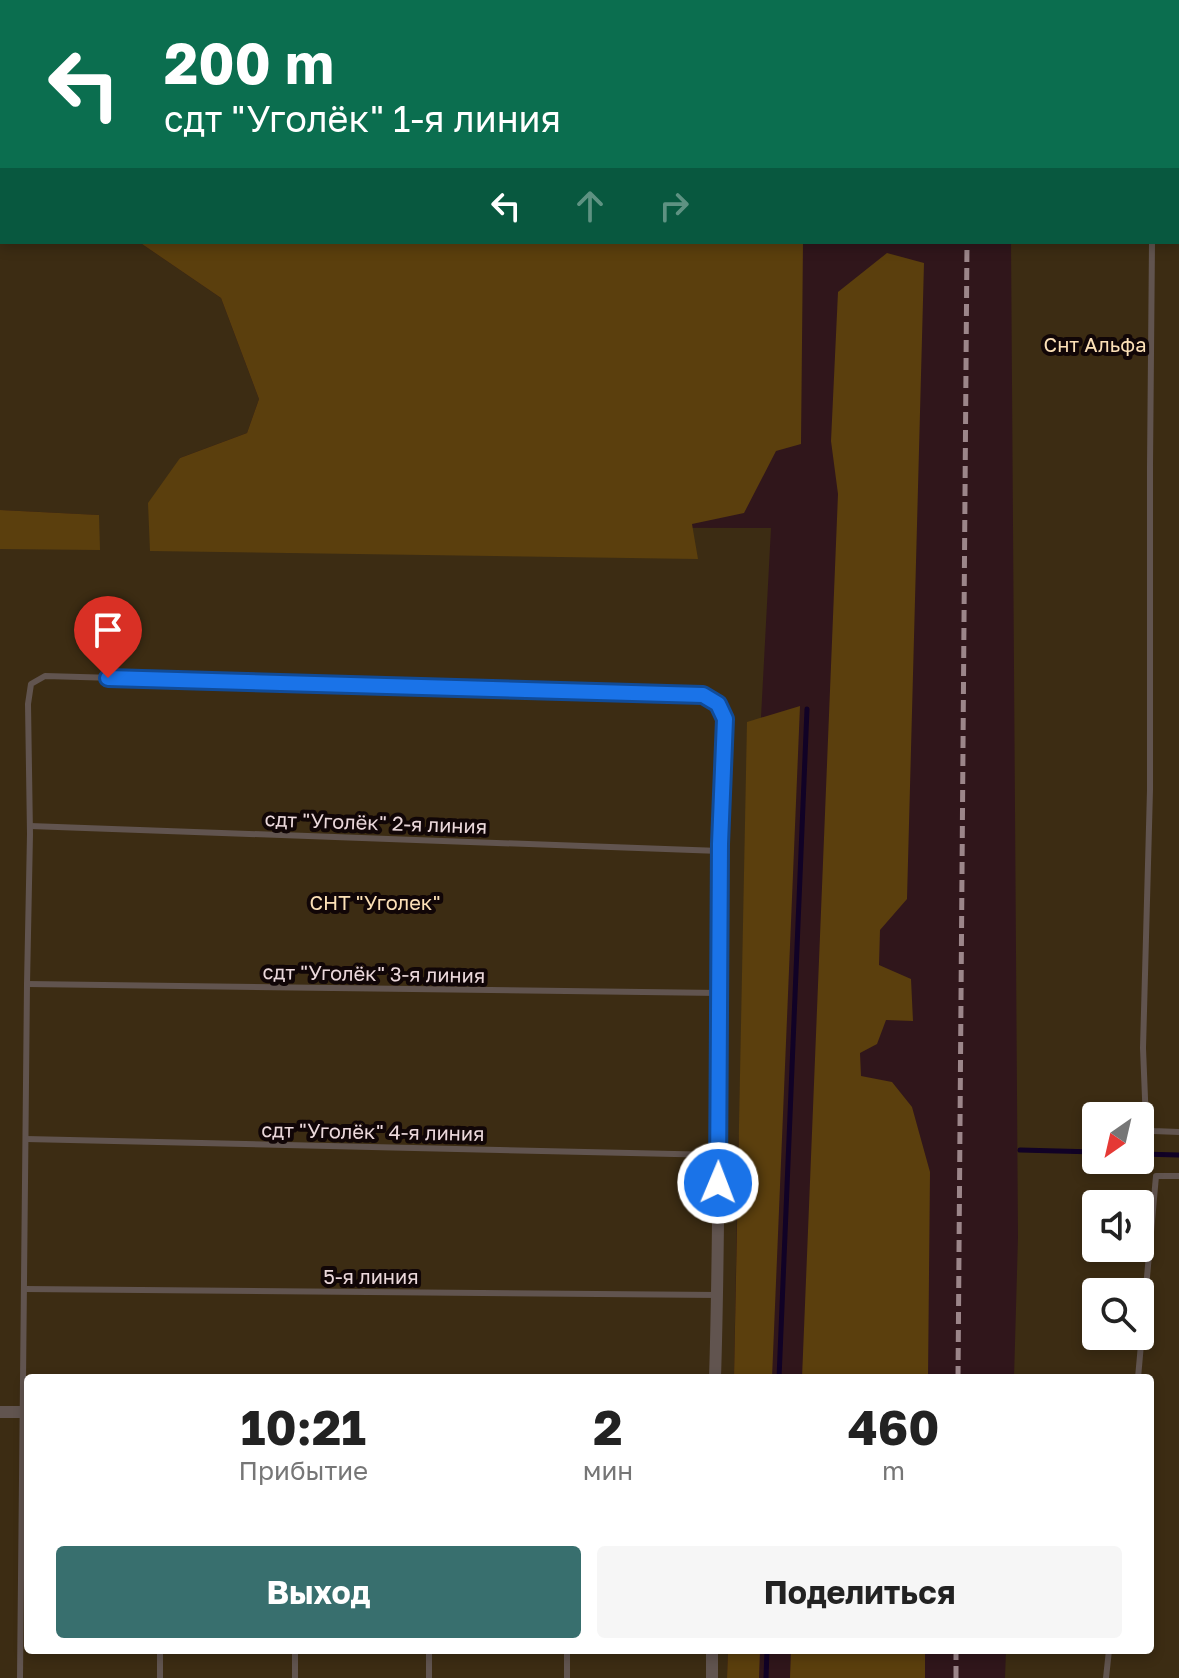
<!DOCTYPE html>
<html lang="ru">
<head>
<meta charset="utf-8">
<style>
  body { margin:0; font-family:"Golos Text",sans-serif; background:#f6f6f6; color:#222; height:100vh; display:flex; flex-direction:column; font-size:30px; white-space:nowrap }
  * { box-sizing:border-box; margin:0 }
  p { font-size:26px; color:#767676 }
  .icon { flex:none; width:44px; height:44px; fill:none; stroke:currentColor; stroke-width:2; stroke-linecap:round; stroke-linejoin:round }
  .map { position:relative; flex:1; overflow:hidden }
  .drawer { position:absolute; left:24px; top:1374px; width:1130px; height:280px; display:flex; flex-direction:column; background:#fff; border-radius:8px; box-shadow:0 4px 12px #0003 }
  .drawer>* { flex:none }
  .hud { position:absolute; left:0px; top:0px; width:1180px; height:244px; box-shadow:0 4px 12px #0003; background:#0b6e4f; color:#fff; overflow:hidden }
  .needle { width:52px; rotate:214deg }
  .fabs { position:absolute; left:1082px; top:1102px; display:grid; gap:16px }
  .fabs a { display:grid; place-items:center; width:72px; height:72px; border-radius:8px; background:#fff; box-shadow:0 4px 12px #0003; font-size:40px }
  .pin { position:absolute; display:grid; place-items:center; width:68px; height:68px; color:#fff; margin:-82px -34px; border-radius:50% 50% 50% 0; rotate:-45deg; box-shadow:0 0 8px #0007 }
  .pin .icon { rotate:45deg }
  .me { position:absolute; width:88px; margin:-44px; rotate:1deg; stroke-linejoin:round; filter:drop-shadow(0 0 6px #0008) }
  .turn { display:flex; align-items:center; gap:28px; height:168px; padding:0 32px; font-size:36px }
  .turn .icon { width:104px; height:104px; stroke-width:2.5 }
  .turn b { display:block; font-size:56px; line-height:68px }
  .lanes { display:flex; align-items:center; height:76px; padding:0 32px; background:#0003; justify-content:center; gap:40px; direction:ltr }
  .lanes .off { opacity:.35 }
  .eta { display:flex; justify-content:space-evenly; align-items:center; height:136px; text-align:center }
  .eta b { font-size:48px; font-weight:700; line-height:56px }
  .action { display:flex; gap:16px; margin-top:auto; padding:16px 32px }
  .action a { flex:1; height:92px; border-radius:8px; background:#386f6e; color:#fff; font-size:32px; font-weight:700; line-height:92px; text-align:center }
  .action a+a { background:#f6f6f6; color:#222 }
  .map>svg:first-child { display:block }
  .green { fill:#3c2c13; fill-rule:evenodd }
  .forest { fill:#5b3f0d }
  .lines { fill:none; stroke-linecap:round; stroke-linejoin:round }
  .stream { stroke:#110226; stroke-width:5 }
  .service { stroke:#61544f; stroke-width:6 }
  .minor { stroke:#61544f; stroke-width:12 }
  .rail { stroke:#9c868a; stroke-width:5; stroke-dasharray:12 6; stroke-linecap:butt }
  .route-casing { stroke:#114b97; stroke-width:20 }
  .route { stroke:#1a73e8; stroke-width:14 }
  .labels { text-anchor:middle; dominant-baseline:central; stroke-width:8; stroke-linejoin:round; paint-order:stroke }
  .park-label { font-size:20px; fill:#fce0b7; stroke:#110607 }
  .street-label { font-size:20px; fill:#ebd8db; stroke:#110607 }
</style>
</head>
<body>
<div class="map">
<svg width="1179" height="1678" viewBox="0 0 1179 1678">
  <rect width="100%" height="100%" fill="#30161b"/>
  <!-- green -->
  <g class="green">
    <path d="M1010,0h169v1678h-174l1,-28h144v-272h-136l4,-141 -7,-995h167v-240h-168zM1096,1116h44v44h-44zM1096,1204h44v44h-44zM1096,1292h44v44h-44z"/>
    <path d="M0,148l2,2v92h137l82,56 38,101 -12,34 -67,25 -31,69 622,1 -33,625 -4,225h-706v272h700l-1,28h-727v-1152l98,-11 -98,-5z"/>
  </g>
  <!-- forest -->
  <g class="forest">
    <path d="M0,0h382l-1,2h-379v148l-2,-2z"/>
    <path d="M431,0h252l2,2h-255z"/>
    <path d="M139,242h664l-2,202 -25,7 -32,62 -52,11 6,35 -548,-8 -2,-48 32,-45 67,-25 12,-34 -38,-101z"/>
    <path d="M887,253l37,10 -17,636 -27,31 -1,35 32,14 2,42 -27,-1 -9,24 -17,9 1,23 31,6 20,25 18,65 -2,206h-126l36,-884 -7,-53 7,-149z"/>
    <path d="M0,510l99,5 1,35 -100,-1z"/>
    <path d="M800,706l-28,672h-38l13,-656z"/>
    <path d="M728,1650h32l-1,28h-32z"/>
    <path d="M791,1650h134v28h-135z"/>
  </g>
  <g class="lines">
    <!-- stream -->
    <g class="stream">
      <path d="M1020,1150l76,2"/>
      <path d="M1140,1154l39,1"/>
      <path d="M779,1378l28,-669"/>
      <path d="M766,1678l1,-28"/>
    </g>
    <!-- service -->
    <g class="service">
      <path d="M1154,0v2"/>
      <path d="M1178,156l1,-1"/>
      <path d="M1152,242l-2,224v324l-7,258 3,75 7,8 26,1"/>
      <path d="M30,826l690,25"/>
      <path d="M27,984l693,9"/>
      <path d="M26,1139l693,16"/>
      <path d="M25,1289l693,6"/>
      <path d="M1138,1378l18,-202h23"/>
      <path d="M160,1650v28"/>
      <path d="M295,1650v28"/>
      <path d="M20,1678l7,-694 3,-150 -2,-130 3,-20 14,-8 658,19"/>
      <path d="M429,1678v-28"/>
      <path d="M567,1678v-28"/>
      <path d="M1106,1678l3,-28"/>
    </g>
    <!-- minor -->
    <g class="minor">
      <path d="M703,695l15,9 7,15c-9,219 -3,439 -10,659"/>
      <path d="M0,1412h28"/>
      <path d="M712,1678v-28"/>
    </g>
    <!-- rail -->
    <g class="rail">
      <path d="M969,2v-2"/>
      <path d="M958,1378l9,-1136"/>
      <path d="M956,1678v-28"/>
    </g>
  </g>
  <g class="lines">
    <!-- route casing -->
    <g class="route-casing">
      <path id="route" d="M108,678l595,17 15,9 7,15 -5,125 -2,339"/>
    </g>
    <!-- route -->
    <use href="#route" class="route"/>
  </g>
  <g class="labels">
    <!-- park labels -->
    <g class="park-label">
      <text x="1095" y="344">Снт Альфа</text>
      <text x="375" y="902">СНТ "Уголек"</text>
    </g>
    <!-- street labels -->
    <g class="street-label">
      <text transform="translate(376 822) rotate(2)">сдт "Уголёк" 2-я линия</text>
      <text transform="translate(374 973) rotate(1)">сдт "Уголёк" 3-я линия</text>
      <text transform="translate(373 1131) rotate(1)">сдт "Уголёк" 4-я линия</text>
      <text x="371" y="1276">5-я линия</text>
    </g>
  </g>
</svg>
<div class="fabs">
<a><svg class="needle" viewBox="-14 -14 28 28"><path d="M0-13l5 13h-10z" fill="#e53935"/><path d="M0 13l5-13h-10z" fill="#767676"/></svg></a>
<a><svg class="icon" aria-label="sound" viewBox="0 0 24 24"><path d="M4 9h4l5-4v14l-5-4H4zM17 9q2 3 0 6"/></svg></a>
<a><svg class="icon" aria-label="search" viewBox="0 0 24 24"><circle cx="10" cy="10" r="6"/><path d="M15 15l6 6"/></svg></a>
</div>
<div class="pin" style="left:108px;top:678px;background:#d93025"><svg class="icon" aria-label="arrive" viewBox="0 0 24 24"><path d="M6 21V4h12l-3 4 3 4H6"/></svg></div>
<svg class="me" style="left:718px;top:1183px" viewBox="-20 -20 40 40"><circle r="17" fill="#1a73e8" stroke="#fff" stroke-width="3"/><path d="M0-11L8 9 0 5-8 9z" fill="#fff"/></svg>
<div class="hud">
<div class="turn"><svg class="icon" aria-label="left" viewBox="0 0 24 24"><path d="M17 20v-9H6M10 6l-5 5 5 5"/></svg><div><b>200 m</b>сдт &quot;Уголёк&quot; 1-я линия</div></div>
<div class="lanes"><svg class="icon" aria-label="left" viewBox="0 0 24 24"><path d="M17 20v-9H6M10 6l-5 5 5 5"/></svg><svg class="icon off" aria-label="ahead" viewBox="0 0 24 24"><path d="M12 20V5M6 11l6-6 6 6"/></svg><svg class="icon off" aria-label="right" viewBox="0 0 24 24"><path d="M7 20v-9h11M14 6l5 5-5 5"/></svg></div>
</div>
<section class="drawer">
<div class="eta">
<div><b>10:21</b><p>Прибытие</p></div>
<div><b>2</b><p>мин</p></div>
<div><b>460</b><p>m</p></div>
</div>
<div class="action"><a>Выход</a><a>Поделиться</a></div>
</section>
</div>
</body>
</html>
